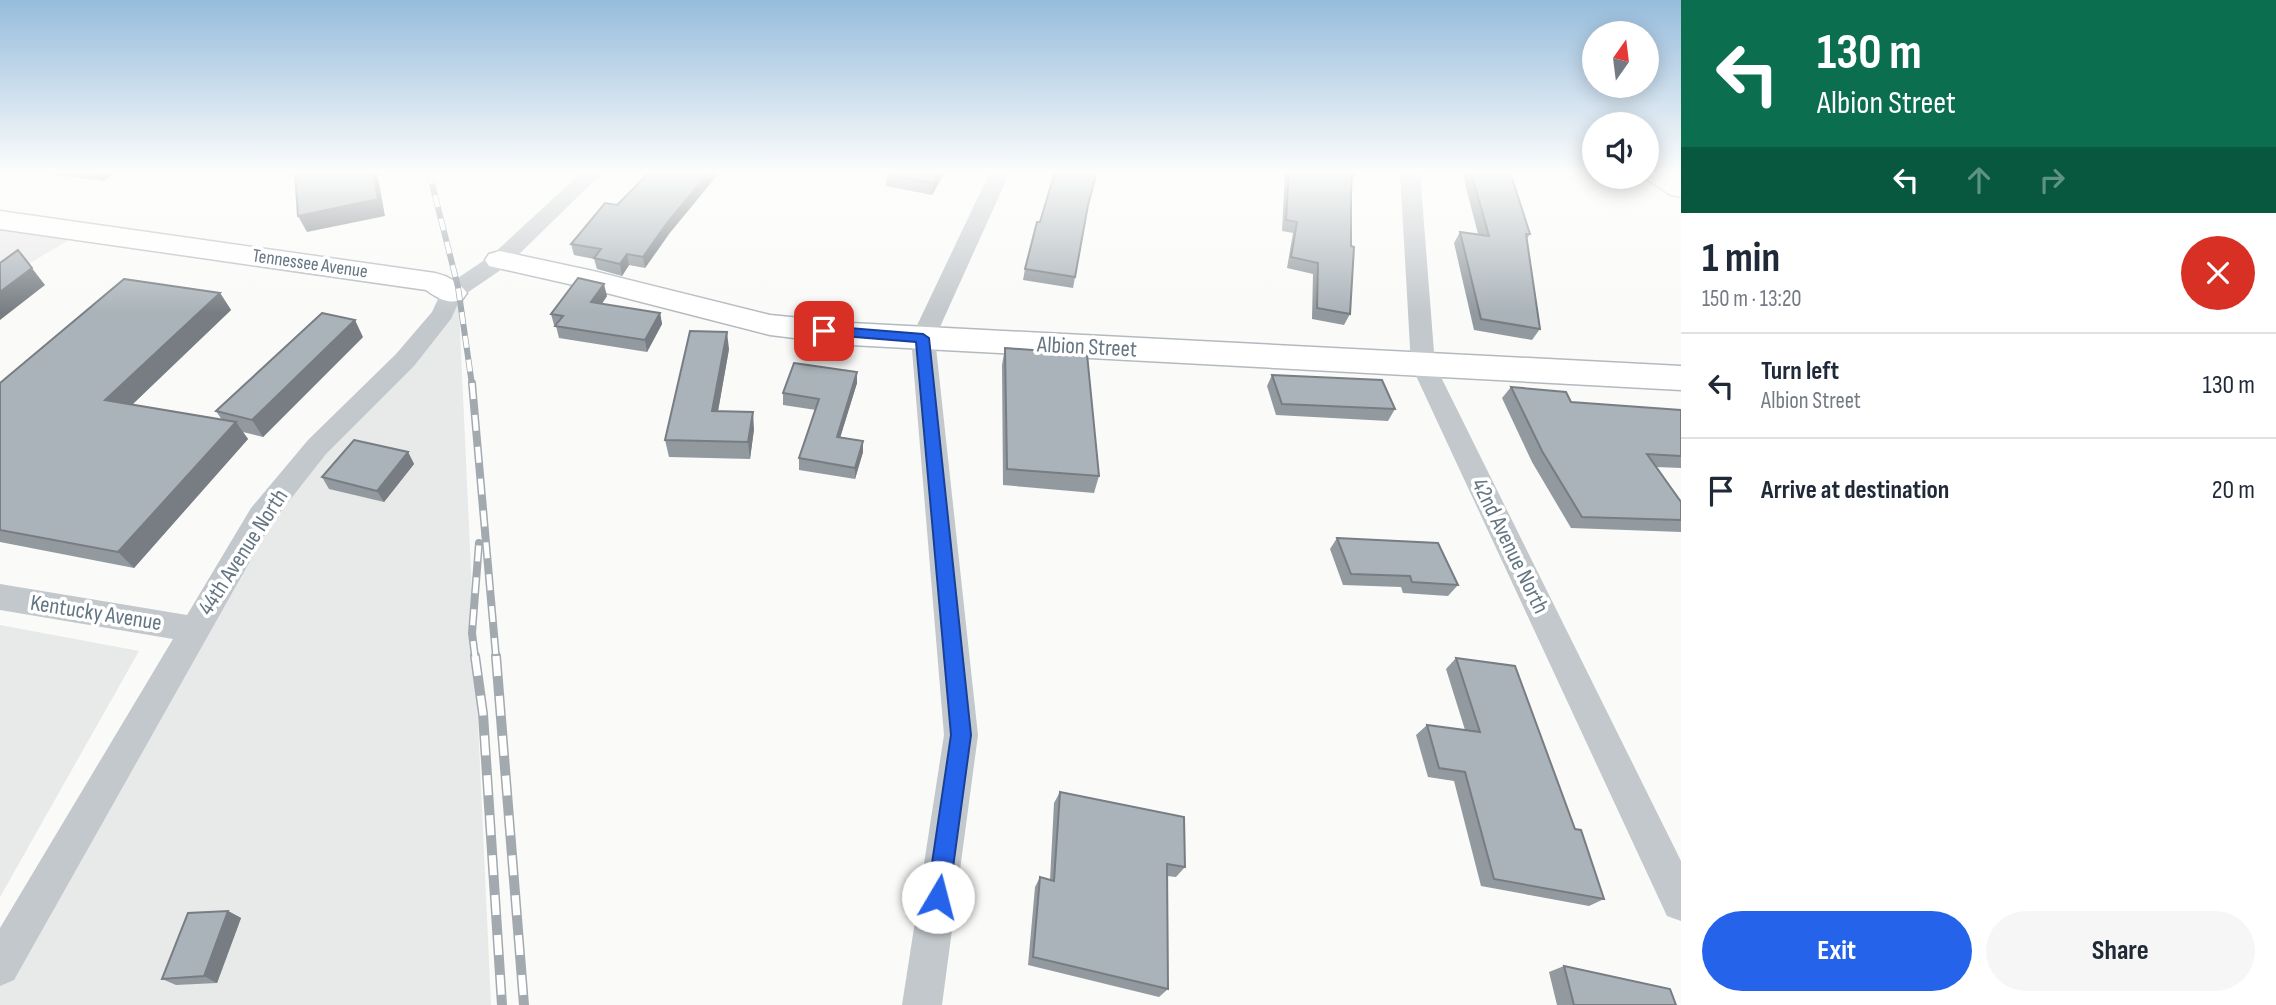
<!DOCTYPE html>
<html lang="en">
<head>
<meta charset="utf-8">
<style>
  body { margin:0; font-family:"Sofia Sans Condensed",sans-serif; background:#f6f6f7; color:#1f2937; height:100vh; display:flex; flex-direction:column; font-size:26px; white-space:nowrap }
  * { box-sizing:border-box; margin:0 }
  p { font-size:23px; color:#747a83 }
  .icon { flex:none; width:38px; height:38px; fill:none; stroke:currentColor; stroke-width:2; stroke-linecap:round; stroke-linejoin:round }
  .map { position:relative; flex:1; overflow:hidden }
  .drawer { display:flex; flex-direction:column; background:#fff; width:595px }
  .drawer>* { flex:none }
  .hud { background:#0b6e4f; color:#fff; overflow:hidden }
  .needle { width:46px; rotate:14deg }
  .tools { position:absolute; left:1582px; top:21px; display:grid; gap:14px }
  .tools a { display:grid; place-items:center; width:77px; height:77px; border-radius:50%; background:#fff; box-shadow:0 4px 18px #0003; font-size:35px }
  .pin { position:absolute; display:grid; place-items:center; width:60px; height:60px; color:#fff; margin:-30px; border-radius:14px; box-shadow:0 4px 10px #0006 }
  .me { position:absolute; width:77px; margin:-38px; rotate:8deg; stroke-linejoin:round; filter:drop-shadow(0 0 5px #0008) }
  .turn { display:flex; align-items:center; gap:24px; height:147px; padding:0 21px; font-size:32px }
  .turn .icon { width:91px; height:91px; stroke-width:2.5 }
  .turn b { display:block; font-size:49px; line-height:60px }
  .lanes { display:flex; align-items:center; height:66px; padding:0 21px; background:#0003; justify-content:center; gap:35px; direction:ltr }
  .lanes .off { opacity:.35 }
  .round { display:grid; place-items:center; flex:none; width:74px; height:74px; border-radius:37px; background:#f6f6f7 }
  .overview { display:flex; align-items:center; justify-content:space-between; height:119px; padding:0 21px }
  h1 { font-size:42px; font-weight:700; line-height:52px }
  .primary-button { display:flex; gap:14px; margin-top:auto; padding:14px 21px }
  .primary-button a { flex:1; height:80px; border-radius:42px; background:#2563eb; color:#fff; font-size:28px; font-weight:700; line-height:80px; text-align:center }
  .primary-button a+a { background:#f6f6f7; color:#1f2937 }
  ul { padding:0; list-style:none }
  li { display:flex; align-items:center; gap:21px; height:105px; padding:0 21px; border-top:2px solid #e0e1e3 }
  li div { flex:1 }
  li b { display:block; font-size:26px }
  li em { font-style:normal }
  main { display:flex; flex:1; min-height:0 }
  .map>svg:first-child { display:block }
  .built { fill:#e8e9e9 }
  .lines { fill:none; stroke-linecap:round; stroke-linejoin:round }
  .secondary-casing { stroke:#b3babf; stroke-width:3 }
  .street { fill:#c3c8cc; fill-rule:evenodd }
  .secondary { fill:#fff; fill-rule:evenodd }
  .rail-far2-casing { stroke:#a2aab0; stroke-width:6 }
  .rail-far1-casing { stroke:#a2aab0; stroke-width:8 }
  .rail-casing { stroke:#a2aab0; stroke-width:10 }
  .rail-far2 { stroke:#fff; stroke-width:4.5; stroke-dasharray:12; stroke-linecap:butt }
  .rail-far1 { stroke:#fff; stroke-width:5; stroke-dasharray:16; stroke-linecap:butt }
  .rail { stroke:#fff; stroke-width:7; stroke-dasharray:20; stroke-linecap:butt }
  .wall { fill:#929a9f }
  .shaded-wall { fill:#777d82 }
  .building { fill:#aab3b9; stroke:#777d82; stroke-width:2 }
  .route { fill:#2563eb; stroke:#184099; stroke-width:2 }
  .labels { text-anchor:middle; dominant-baseline:central; stroke-width:7; stroke-linejoin:round; paint-order:stroke }
  .far-street-label { font-size:19px; fill:#657683; stroke:#fff }
  .street-label { font-size:23px; fill:#657683; stroke:#fff }
</style>
</head>
<body>
<main>
<div class="map">
<svg width="1681" height="1005" viewBox="0 0 1681 1005">
  <rect width="100%" height="100%" fill="#fafaf8"/>
  <!-- built -->
  <g class="built">
    <path d="M0,218l84,13 -84,50z"/>
    <path d="M458,287l33,718h-491v-44l261,-445z"/>
    <path d="M0,625l139,26 -139,246z"/>
  </g>
  <g class="lines">
    <!-- secondary casing -->
    <g class="secondary-casing">
      <g id="secondary">
        <path d="M1647,172h25l9,5v20l-10,-2 -26,-17z"/>
        <path d="M0,211l435,62c13,3 24,9 32,20l-5,7c-16,4 -23,-1 -36,-10l-426,-61z"/>
        <path d="M500,251l93,20 177,44 81,8 830,43v24l-830,-45 -81,-10 -179,-46 -102,-23 -4,-6 4,-6z"/>
      </g>
    </g>
    <!-- street -->
    <g class="street">
      <path d="M582,172h21l-95,93 -47,32 -10,22 -37,47 -88,88 -55,70 -257,456 -14,6v-58l173,-289 -173,-29v-26l187,31 64,-107 57,-68 88,-86 36,-42 11,-24 49,-33z"/>
      <path d="M990,172h20l-75,166 43,397 -36,270h-40l42,-270 -33,-397z"/>
      <path d="M1400,172h20l15,193 246,496v60l-14,-5 -256,-551z"/>
    </g>
    <!-- secondary -->
    <use href="#secondary" class="secondary"/>
    <!-- rail-far2 casing -->
    <g class="rail-far2-casing">
      <path id="rail-far2" d="M429,172l29,115 14,98"/>
    </g>
    <!-- rail-far1 casing -->
    <g class="rail-far1-casing">
      <g id="rail-far1">
        <path d="M472,383l24,274"/>
        <path d="M475,657l-3,-24 7,-90"/>
      </g>
    </g>
    <!-- rail casing -->
    <g class="rail-casing">
      <g id="rail">
        <path d="M475,656l8,58 19,291"/>
        <path d="M496,656l28,349"/>
      </g>
    </g>
    <!-- rail-far2 -->
    <use href="#rail-far2" class="rail-far2"/>
    <!-- rail-far1 -->
    <use href="#rail-far1" class="rail-far1"/>
    <!-- rail -->
    <use href="#rail" class="rail"/>
  </g>
  <!-- wall -->
  <g class="wall">
    <path d="M30,172h86l-13,9z"/>
    <path d="M945,172l-13,23 -46,-9 1,-12z"/>
    <path d="M1285,172h69l1,3 -4,7 -1,132 -6,11 -32,-6 1,-45 -26,-6 6,-35 -11,-2z"/>
    <path d="M1462,172h48l20,62 -3,5 13,90 -8,11 -58,-10 -20,-87 6,-11 18,2z"/>
    <path d="M617,205l52,29 -24,34 -16,-3 -7,11 -25,-7 -3,-10 -20,-4 -3,-11z"/>
    <path d="M1088,208l-15,80 -50,-8 2,-11z"/>
    <path d="M220,293l11,17 -99,95 90,15 -6,-9 147,-74 -100,100 -20,-5 5,7 -114,129 -134,-26v-159z"/>
    <path d="M607,296l-5,8 58,9 2,11 -15,28 -88,-14 -3,-12 -2,-1 -3,-11z"/>
    <path d="M1005,348l94,128 -5,17 -91,-8 -1,-120z"/>
    <path d="M729,349l-11,62 36,18 -4,30 -81,-2 -4,-17z"/>
    <path d="M1272,375l123,34 -7,12 -112,-6 -9,-29z"/>
    <path d="M857,383l-17,54 23,4v11l-8,27 -56,-9v-12l17,-48 -33,-5v-12z"/>
    <path d="M1511,387l60,15 110,8v58l-25,-1 25,35v30l-110,-4 -39,-66 -30,-64z"/>
    <path d="M408,452l6,12 -30,38 -55,-13 -7,-12z"/>
    <path d="M1337,538l121,47 -10,11 -45,-3 -2,-6 -58,-2 -13,-36z"/>
    <path d="M1456,658l119,171 29,70 -15,7 -108,-20 -27,-105 -26,-4 -12,-42 11,-10 38,5 -19,-61z"/>
    <path d="M1060,792l125,75 -9,10 -9,-1 1,113 -9,8 -131,-32 7,-78 5,-10 10,3 4,-77z"/>
    <path d="M228,911l13,7 -24,65 -41,2 -14,-6z"/>
    <path d="M1564,966l112,39h-119l-8,-33z"/>
  </g>
  <!-- shaded-wall -->
  <g class="shaded-wall">
    <path d="M97,172h19l-13,9z"/>
    <path d="M373,172h4l8,44 -78,16 -9,-16z"/>
    <path d="M709,172h11l-51,62 -24,34 -2,-11 24,-34z"/>
    <path d="M940,172h5l-13,23 1,-12z"/>
    <path d="M18,250l27,35 -45,35v-28z"/>
    <path d="M627,254l2,11 -7,11 -2,-12z"/>
    <path d="M604,284l3,12 -13,18 -3,-12z"/>
    <path d="M220,293l11,17 -112,107 -14,-17z"/>
    <path d="M660,313l2,11 -15,28 -2,-12z"/>
    <path d="M355,320l8,17 -100,100 -11,-17z"/>
    <path d="M727,332l2,17 -14,79 -3,-17z"/>
    <path d="M857,372v11l-20,65v-11z"/>
    <path d="M753,412l1,17 -4,30 -2,-17z"/>
    <path d="M236,422l12,17 -114,129 -16,-16z"/>
    <path d="M863,441v11l-8,27v-11z"/>
    <path d="M408,452l6,12 -30,38 -7,-11z"/>
    <path d="M228,911l13,7 -24,65 -13,-7z"/>
  </g>
  <!-- building -->
  <g class="building">
    <path d="M295,172h78l5,27 -80,17z"/>
    <path d="M650,172h59l-42,51 -24,34 -16,-3 -7,10 -26,-6 7,-9 -30,-5 34,-41 12,2z"/>
    <path d="M888,172h52l-7,11 -46,-9z"/>
    <path d="M1055,172h42l-9,33 -13,72 -50,-8 12,-47h3z"/>
    <path d="M1289,172h65l1,3h-3l-1,19v52l3,1 -4,67 -33,-6 1,-45 -27,-6 6,-35 -11,-2z"/>
    <path d="M1471,172h39l20,62h-4l14,95 -59,-10 -21,-87 29,4z"/>
    <path d="M18,250l14,18 -32,24v-29z"/>
    <path d="M578,278l26,6 -13,18 69,11 -15,27 -90,-14 8,-10 -12,-2z"/>
    <path d="M124,279l96,14 -115,107 131,22 -118,130 -118,-22v-147z"/>
    <path d="M322,313l33,7 -103,100 -36,-9z"/>
    <path d="M690,331l37,1 -15,79 41,1 -5,30 -83,-2z"/>
    <path d="M1005,348l82,6 12,122 -92,-7z"/>
    <path d="M794,363l63,9 -20,65 26,4 -8,27 -56,-10 20,-59 -36,-6z"/>
    <path d="M1272,375l110,5 13,29 -113,-5z"/>
    <path d="M1511,387l55,5 5,10 110,8v46l-34,-2 34,48v18l-99,-3 -40,-66z"/>
    <path d="M354,440l54,12 -31,39 -55,-14z"/>
    <path d="M1337,538l101,5 20,42 -46,-3 -2,-6 -59,-2z"/>
    <path d="M1456,658l59,8 60,163 6,1 23,69 -110,-20 -29,-107 -26,-4 -12,-43 53,7z"/>
    <path d="M1060,792l124,25 1,50 -18,-3 1,125 -135,-32 7,-80 14,4z"/>
    <path d="M228,911l-24,65 -42,3 26,-66z"/>
    <path d="M1564,966l106,23 6,16h-102z"/>
  </g>
  <!-- sky -->
  <linearGradient id="sky" x2="0" y2="1"><stop stop-color="#96bcdc"/><stop offset="0.55" stop-color="#fdfdfc"/><stop offset="1" stop-color="#fdfdfc" stop-opacity="0"/></linearGradient>
  <rect width="1681" height="313" fill="url(#sky)"/>
  <!-- route -->
  <path class="route" d="M824,326l99,8 6,4 42,397 -22,162 -4,8 -7,3 -8,-3 -3,-8 24,-162 -35,-393 -97,-8v-6z"/>
  <g class="labels">
    <!-- far-street labels -->
    <g class="far-street-label">
      <text transform="translate(310 264) rotate(8)">Tennessee Avenue</text>
    </g>
    <!-- street labels -->
    <g class="street-label">
      <text transform="translate(1087 347) rotate(3)">Albion Street</text>
      <text transform="translate(1510 546) rotate(64)">42nd Avenue North</text>
      <text transform="translate(243 552) rotate(-57)">44th Avenue North</text>
      <text transform="translate(96 613) rotate(9)">Kentucky Avenue</text>
    </g>
  </g>
</svg>
<div class="tools">
<a><svg class="needle" viewBox="-14 -14 28 28"><path d="M0-13l5 13h-10z" fill="#e53935"/><path d="M0 13l5-13h-10z" fill="#747a83"/></svg></a>
<a><svg class="icon" aria-label="sound" viewBox="0 0 24 24"><path d="M4 9h4l5-4v14l-5-4H4zM17 9q2 3 0 6"/></svg></a>
</div>
<div class="pin" style="left:824px;top:331px;background:#d93025"><svg class="icon" aria-label="arrive" viewBox="0 0 24 24"><path d="M6 21V4h12l-3 4 3 4H6"/></svg></div>
<svg class="me" style="left:938px;top:897px" viewBox="-20 -20 40 40"><circle r="19" fill="#fff"/><path d="M0-13L10 11 0 6-10 11z" fill="#2563eb"/></svg>
</div>
<section class="drawer">
<div class="hud">
<div class="turn"><svg class="icon" aria-label="left" viewBox="0 0 24 24"><path d="M17 20v-9H6M10 6l-5 5 5 5"/></svg><div><b>130 m</b>Albion Street</div></div>
<div class="lanes"><svg class="icon" aria-label="left" viewBox="0 0 24 24"><path d="M17 20v-9H6M10 6l-5 5 5 5"/></svg><svg class="icon off" aria-label="ahead" viewBox="0 0 24 24"><path d="M12 20V5M6 11l6-6 6 6"/></svg><svg class="icon off" aria-label="right" viewBox="0 0 24 24"><path d="M7 20v-9h11M14 6l5 5-5 5"/></svg></div>
</div>
<div class="overview"><div><h1>1 min</h1><p>150 m · 13:20</p></div><a class="round" style="background:#d93025;color:#fff"><svg class="icon" aria-label="close" viewBox="0 0 24 24"><path d="M6 6l12 12M18 6L6 18"/></svg></a></div>
<ul>
<li><svg class="icon" aria-label="left" viewBox="0 0 24 24"><path d="M17 20v-9H6M10 6l-5 5 5 5"/></svg><div><b>Turn left</b><p>Albion Street</p></div><em>130 m</em></li>
<li><svg class="icon" aria-label="arrive" viewBox="0 0 24 24"><path d="M6 21V4h12l-3 4 3 4H6"/></svg><div><b>Arrive at destination</b></div><em>20 m</em></li>
</ul>
<div class="primary-button"><a>Exit</a><a>Share</a></div>
</section>
</main>
</body>
</html>
